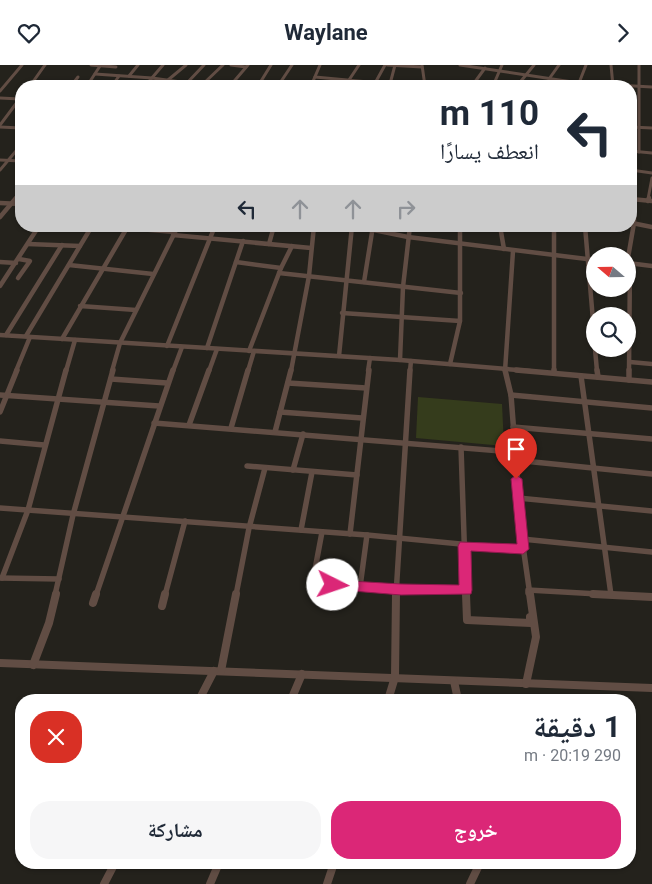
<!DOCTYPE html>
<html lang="ar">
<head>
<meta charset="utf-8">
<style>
  body { margin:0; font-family:Roboto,"Noto Naskh Arabic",sans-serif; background:#f6f6f7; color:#1f2937; direction:rtl; height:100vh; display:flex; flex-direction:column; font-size:19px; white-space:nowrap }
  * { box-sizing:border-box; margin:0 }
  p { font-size:16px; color:#747a83 }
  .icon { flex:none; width:28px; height:28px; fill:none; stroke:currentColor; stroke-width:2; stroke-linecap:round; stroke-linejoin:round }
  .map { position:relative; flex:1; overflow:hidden; direction:ltr }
  .drawer { position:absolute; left:15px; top:629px; width:621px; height:175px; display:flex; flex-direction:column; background:#fff; border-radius:20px; box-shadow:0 1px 4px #0004; direction:rtl }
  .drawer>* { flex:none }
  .guide { position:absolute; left:15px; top:15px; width:622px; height:152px; border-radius:20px; box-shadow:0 1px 4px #0004; direction:rtl; background:#fff; color:#1f2937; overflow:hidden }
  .needle { width:32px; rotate:290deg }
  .controls { position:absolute; left:586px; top:182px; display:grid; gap:10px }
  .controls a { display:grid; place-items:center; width:50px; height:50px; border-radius:50%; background:#fff; box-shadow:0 1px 4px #0004; font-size:25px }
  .pin { position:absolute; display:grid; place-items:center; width:42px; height:42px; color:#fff; margin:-51px -21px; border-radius:50% 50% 50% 0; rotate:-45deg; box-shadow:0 0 5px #0007 }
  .pin .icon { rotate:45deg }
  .me { position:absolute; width:55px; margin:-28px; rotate:94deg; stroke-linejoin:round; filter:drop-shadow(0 0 4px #0008) }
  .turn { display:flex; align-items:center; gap:18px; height:105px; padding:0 15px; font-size:22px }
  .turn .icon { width:65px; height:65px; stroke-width:2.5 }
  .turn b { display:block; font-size:35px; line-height:42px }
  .lanes { display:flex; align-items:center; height:48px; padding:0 15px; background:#0003; justify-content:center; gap:25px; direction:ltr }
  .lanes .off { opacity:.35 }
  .round { display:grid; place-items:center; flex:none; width:52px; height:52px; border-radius:20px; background:#f6f6f7 }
  .head { display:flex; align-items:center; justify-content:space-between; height:85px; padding:0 15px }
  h1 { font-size:30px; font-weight:700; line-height:38px }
  .action { display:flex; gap:10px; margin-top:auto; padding:10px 15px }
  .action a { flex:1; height:58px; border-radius:20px; background:#db2777; color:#fff; font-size:20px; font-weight:700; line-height:58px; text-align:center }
  .action a+a { background:#f6f6f7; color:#1f2937 }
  header { display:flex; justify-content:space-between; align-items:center; height:65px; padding:0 15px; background:#fff; font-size:22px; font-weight:700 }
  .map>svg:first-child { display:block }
  .green { fill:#353c1c }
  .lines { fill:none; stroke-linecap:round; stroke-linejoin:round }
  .minor-far3 { stroke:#614d44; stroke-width:3 }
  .minor-far2 { stroke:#614d44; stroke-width:4.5 }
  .minor-far1 { stroke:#614d44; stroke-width:5.5 }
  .minor { stroke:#614d44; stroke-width:8 }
  .route { fill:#db2777; stroke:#8e194d }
</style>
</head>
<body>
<header><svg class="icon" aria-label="forward" viewBox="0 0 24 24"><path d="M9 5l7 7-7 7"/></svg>Waylane<svg class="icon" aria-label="heart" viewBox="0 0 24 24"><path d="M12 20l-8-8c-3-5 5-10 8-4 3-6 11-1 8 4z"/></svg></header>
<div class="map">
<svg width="652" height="819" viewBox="0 0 652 819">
  <rect width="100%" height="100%" fill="#24221c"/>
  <!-- green -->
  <path class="green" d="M418,332l84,7 2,42 -88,-8z"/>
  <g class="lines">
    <!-- minor-far3 -->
    <g class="minor-far3">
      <path d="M91,0l25,2"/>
      <path d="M231,0l15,2"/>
      <path d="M387,0l35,2"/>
      <path d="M422,0l3,21"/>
      <path d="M460,0l119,18 73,4"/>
      <path d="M611,0l2,21"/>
      <path d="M639,0v87"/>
      <path d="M95,9l57,4 58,8"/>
      <path d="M129,11l9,-11"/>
      <path d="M315,12l96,9"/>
      <path d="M549,14l10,-14"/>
      <path d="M168,15l18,-15"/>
      <path d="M187,18l17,-18"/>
      <path d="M579,18l7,-18"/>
      <path d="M390,19l5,-19"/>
      <path d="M202,20l21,-20"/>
      <path d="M374,20l11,-20"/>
      <path d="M30,21l15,-21"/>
      <path d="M71,21l7,-9"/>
      <path d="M87,21l13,-20"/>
      <path d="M112,21l7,-10"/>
      <path d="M145,21l18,-21"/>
      <path d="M230,21l18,-21"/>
      <path d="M258,21l13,-21"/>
      <path d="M278,21l14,-21"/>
      <path d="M311,21l9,-21"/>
      <path d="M345,21l14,-21"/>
      <path d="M472,21l13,-18"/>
      <path d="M493,21l9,-21"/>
      <path d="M517,21l17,-21"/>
      <path d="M0,26l22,-26"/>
      <path d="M0,33l20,1"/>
      <path d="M0,60l21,-28"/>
      <path d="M0,62l21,1"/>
      <path d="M631,62l21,1"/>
      <path d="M631,86l21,2"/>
      <path d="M0,95l21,1"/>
      <path d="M0,105l21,-25"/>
      <path d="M631,105l21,3"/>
      <path d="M15,134l6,-8"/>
      <path d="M648,134l4,-21"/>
    </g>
    <!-- minor-far2 -->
    <g class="minor-far2">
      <path d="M631,134l21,2"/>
      <path d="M648,136l1,-3"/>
      <path d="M0,138l21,1"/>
      <path d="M0,152l16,-19"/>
      <path d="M632,158l20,4"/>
      <path d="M354,161l54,11 187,23"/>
      <path d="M500,161l4,23"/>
      <path d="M554,161v145"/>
      <path d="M585,161l10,118"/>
      <path d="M127,163l48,4"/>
      <path d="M173,170l138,13"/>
      <path d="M28,179l52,2"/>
      <path d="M269,179l5,-18"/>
      <path d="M628,193l6,-35v-24"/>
      <path d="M0,197l16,1"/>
      <path d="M236,197l45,6"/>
      <path d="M628,198l24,3"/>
      <path d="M69,200l84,9"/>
      <path d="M279,208l182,20"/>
      <path d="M18,213l12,-17 -11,-2"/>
      <path d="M364,217l9,-56"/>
      <path d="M0,221l39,-60"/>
      <path d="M80,241l56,4"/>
      <path d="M342,248l118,8v-95"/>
      <path d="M0,270l400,25 130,11"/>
      <path d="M6,270l56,-90"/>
      <path d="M26,271l66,-110"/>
      <path d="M62,274l66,-113"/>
      <path d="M167,281l48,-120"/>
      <path d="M207,283l36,-107"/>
      <path d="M595,284l2,22"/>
      <path d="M249,286l32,-83 11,-22"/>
      <path d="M339,291l13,-130"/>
      <path d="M400,295l3,-73 7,-61"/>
      <path d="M630,297l22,2"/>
      <path d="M450,299l10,-43"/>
      <path d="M16,306l14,-34"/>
      <path d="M66,306l9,-31"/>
      <path d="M112,306l8,-28 58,-117"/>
      <path d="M173,306l9,-24"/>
      <path d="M209,306l8,-22"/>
      <path d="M248,306l6,-20"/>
      <path d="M291,306l18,-95 5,-50"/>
      <path d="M368,306l2,-13"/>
      <path d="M410,306l1,-10"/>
      <path d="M505,306l8,-120"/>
      <path d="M629,306l1,-108"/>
    </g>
    <!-- minor-far1 -->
    <g class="minor-far1">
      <path d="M505,305l6,25 11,144 8,56"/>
      <path d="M516,305l136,12"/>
      <path d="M554,305v3"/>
      <path d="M597,305l1,7"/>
      <path d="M581,311l30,219"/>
      <path d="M111,314l56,4"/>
      <path d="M629,315v-10"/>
      <path d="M288,318l78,5"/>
      <path d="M0,330l159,11"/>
      <path d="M511,330l141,13"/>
      <path d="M0,347l17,-42"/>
      <path d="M280,347l82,6"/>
      <path d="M154,358l360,29"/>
      <path d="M189,360l20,-55"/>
      <path d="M513,362l139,12"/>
      <path d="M231,363l17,-58"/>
      <path d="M275,367l16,-62"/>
      <path d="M0,376l44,4"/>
      <path d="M461,382l5,148"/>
      <path d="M514,395l138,14"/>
      <path d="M247,401l110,9"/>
      <path d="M293,405l10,-36"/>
      <path d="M518,433l134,13"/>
      <path d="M0,443l367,27 156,15"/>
      <path d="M301,465l11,-58"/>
      <path d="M322,467l-9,48 2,3 81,7h70"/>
      <path d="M350,469l19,-164"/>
      <path d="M522,474l130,13"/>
      <path d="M0,513l59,1"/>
      <path d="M2,513l26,-68 38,-140"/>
      <path d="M360,522l7,-52"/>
      <path d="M528,528v-3l88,5"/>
      <path d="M55,530l18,-80 40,-145"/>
      <path d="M96,530l77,-225"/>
      <path d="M165,530l20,-74"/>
      <path d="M236,530l13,-67 16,-60"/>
      <path d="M396,530l14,-225"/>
    </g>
    <!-- minor -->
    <g class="minor">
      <path d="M466,529l1,26 64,3 -1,-6"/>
      <path d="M593,529l59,3"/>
      <path d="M93,538l3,-9"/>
      <path d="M162,541l3,-12"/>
      <path d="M0,598l652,25"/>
      <path d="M33,600l16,-42 7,-29"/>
      <path d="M221,606l15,-77"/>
      <path d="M454,616l4,19"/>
      <path d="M526,619l10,-47 -6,-43"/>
      <path d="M199,635l15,-29"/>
      <path d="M291,635l11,-26"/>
      <path d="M388,635l7,-23 1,-83"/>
      <path d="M104,819l11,-21"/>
      <path d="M210,819l9,-21"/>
      <path d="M327,819l7,-21"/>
      <path d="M470,819l10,-21"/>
    </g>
  </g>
  <!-- route -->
  <path class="route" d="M516,410l6,4 7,70 -6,5 -52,-3 1,39 -1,4 -70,1 -73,-6 -2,-4 7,-5 68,4 58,1 -1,-39 2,-4 57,2 -6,-65z"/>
</svg>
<div class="controls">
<a><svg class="needle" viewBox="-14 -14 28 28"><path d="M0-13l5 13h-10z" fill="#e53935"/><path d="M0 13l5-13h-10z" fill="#747a83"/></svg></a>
<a><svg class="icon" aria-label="search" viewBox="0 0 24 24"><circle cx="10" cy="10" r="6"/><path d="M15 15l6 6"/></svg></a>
</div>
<div class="pin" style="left:516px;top:414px;background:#d93025"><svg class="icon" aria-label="arrive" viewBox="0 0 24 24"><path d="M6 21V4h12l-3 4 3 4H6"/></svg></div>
<svg class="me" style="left:333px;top:520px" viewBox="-20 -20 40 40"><circle r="19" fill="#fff"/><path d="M0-13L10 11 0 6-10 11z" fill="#db2777"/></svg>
<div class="guide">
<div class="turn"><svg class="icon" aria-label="left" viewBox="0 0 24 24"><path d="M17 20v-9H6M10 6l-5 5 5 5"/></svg><div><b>110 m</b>انعطف يسارًا</div></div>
<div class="lanes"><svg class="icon" aria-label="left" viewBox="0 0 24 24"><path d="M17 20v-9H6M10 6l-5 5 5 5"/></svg><svg class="icon off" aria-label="ahead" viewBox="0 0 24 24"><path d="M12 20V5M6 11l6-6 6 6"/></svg><svg class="icon off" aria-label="ahead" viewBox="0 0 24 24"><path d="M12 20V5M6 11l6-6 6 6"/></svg><svg class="icon off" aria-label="right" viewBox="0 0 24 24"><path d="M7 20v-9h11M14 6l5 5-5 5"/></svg></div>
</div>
<section class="drawer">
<div class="head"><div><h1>1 دقيقة</h1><p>290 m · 20:19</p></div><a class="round" style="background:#d93025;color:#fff"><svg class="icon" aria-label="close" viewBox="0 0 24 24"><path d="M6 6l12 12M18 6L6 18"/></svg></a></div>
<div class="action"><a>خروج</a><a>مشاركة</a></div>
</section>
</div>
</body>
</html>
